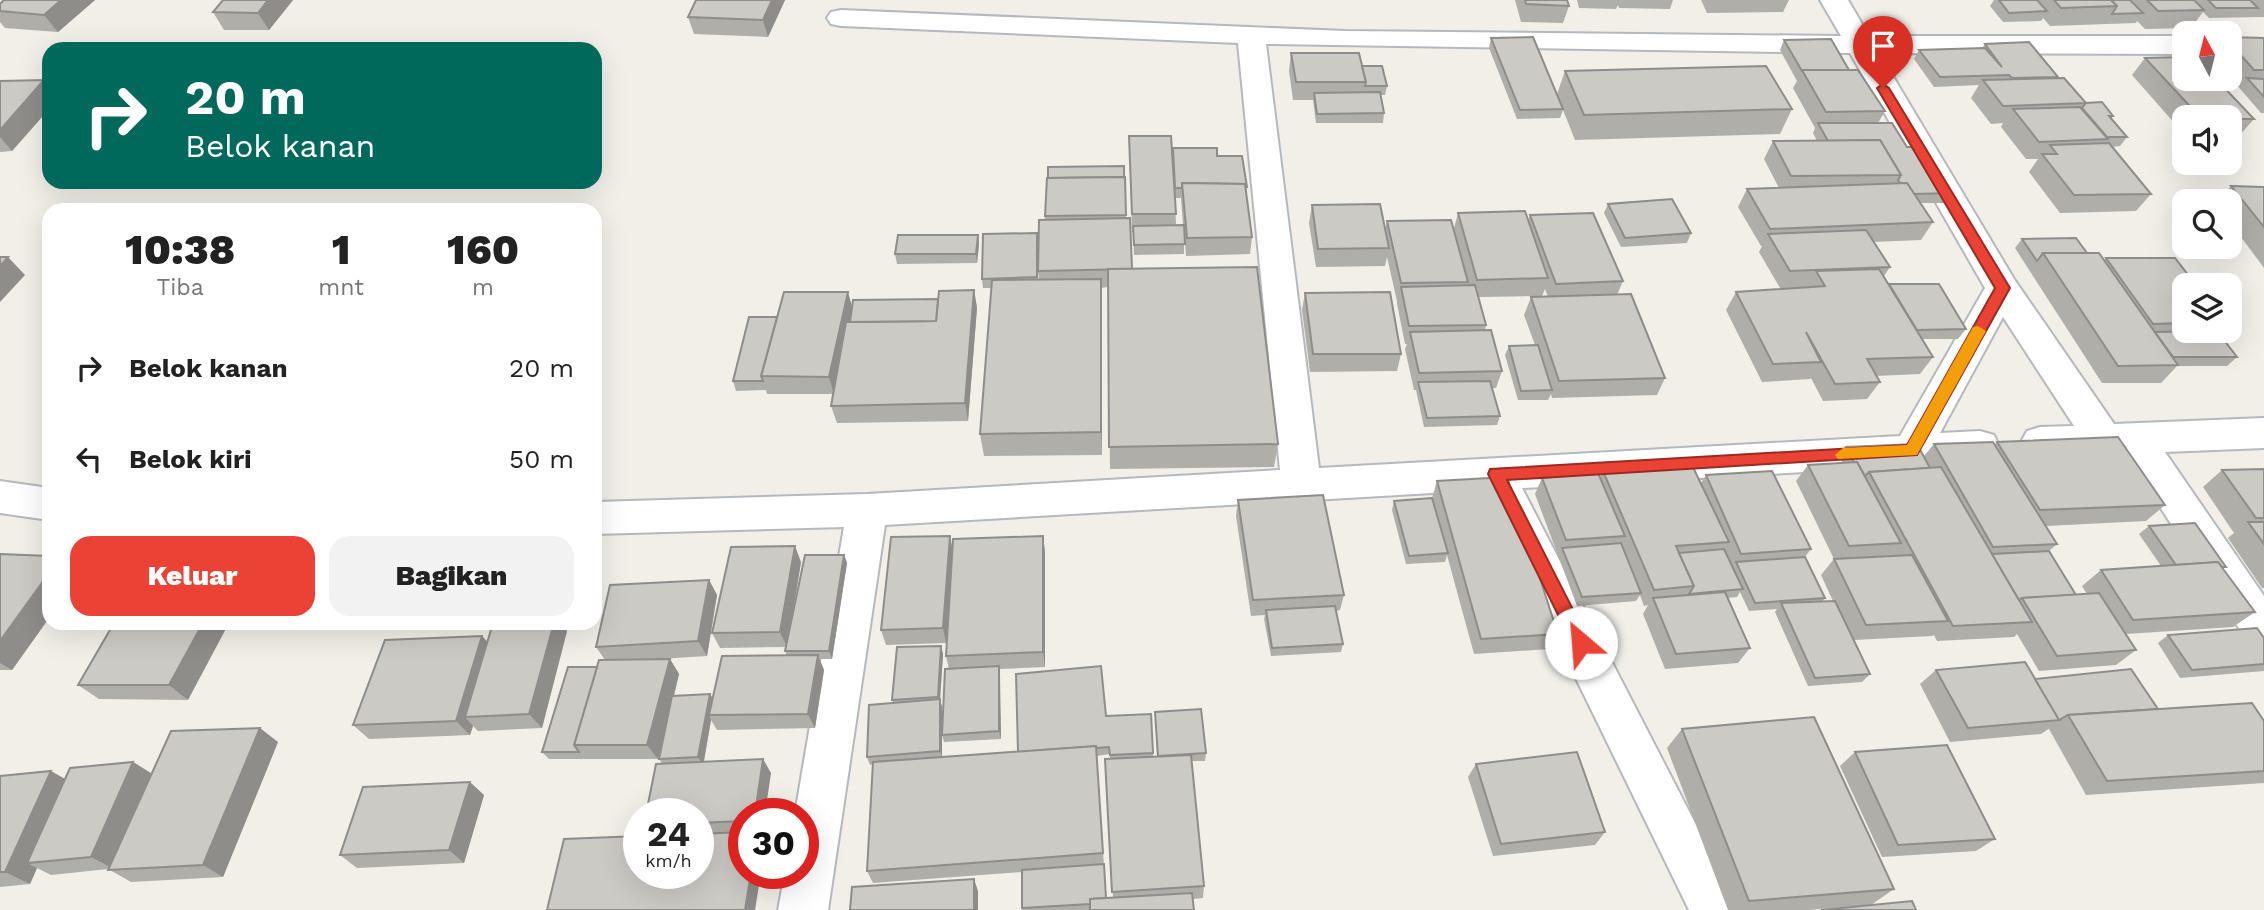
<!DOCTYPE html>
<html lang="id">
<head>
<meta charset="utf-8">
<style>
  body { margin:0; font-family:"Work Sans",sans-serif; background:#f2f2f2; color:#222; height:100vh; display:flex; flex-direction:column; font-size:26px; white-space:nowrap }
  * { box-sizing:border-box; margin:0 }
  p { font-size:23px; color:#767676 }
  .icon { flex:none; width:38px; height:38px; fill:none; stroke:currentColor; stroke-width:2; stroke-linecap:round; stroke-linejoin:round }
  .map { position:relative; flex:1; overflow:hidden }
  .side { position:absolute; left:42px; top:203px; width:560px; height:427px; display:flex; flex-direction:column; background:#fff; border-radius:21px; box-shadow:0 7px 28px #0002 }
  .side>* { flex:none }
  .guide { position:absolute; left:42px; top:42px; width:560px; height:147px; border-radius:21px; box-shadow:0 7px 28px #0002; background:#00695c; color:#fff; overflow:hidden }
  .needle { width:46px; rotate:353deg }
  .buttons { position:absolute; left:2172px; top:21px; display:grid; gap:14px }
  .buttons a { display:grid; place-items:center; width:70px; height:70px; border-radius:14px; background:#fff; box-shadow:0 7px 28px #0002; font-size:35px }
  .speed { position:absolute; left:623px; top:798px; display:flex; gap:14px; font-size:35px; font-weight:700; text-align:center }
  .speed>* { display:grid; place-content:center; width:91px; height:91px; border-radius:50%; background:#fff; box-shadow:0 7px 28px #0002; line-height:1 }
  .speed small { font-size:18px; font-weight:400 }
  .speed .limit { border:10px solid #d22; background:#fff; color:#111 }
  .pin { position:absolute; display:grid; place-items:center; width:60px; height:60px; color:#fff; margin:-72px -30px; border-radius:50% 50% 50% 0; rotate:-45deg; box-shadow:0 0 7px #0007 }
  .pin .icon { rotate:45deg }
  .me { position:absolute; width:77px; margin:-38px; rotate:333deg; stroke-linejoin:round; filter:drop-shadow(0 0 5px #0008) }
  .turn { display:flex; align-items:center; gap:24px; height:147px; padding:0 28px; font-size:32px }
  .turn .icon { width:91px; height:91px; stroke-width:2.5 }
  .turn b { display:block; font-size:49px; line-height:60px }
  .eta { display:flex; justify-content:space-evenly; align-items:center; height:119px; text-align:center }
  .eta b { font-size:42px; font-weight:800; line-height:49px }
  .button { display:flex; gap:14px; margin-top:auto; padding:14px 28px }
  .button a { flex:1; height:80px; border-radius:21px; background:#ea4335; color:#fff; font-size:28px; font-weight:800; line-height:80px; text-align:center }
  .button a+a { background:#f2f2f2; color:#222 }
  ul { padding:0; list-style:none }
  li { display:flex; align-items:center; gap:21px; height:91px; padding:0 28px }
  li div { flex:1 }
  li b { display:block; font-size:26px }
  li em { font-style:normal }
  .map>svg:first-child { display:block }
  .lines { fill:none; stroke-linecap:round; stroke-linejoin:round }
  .minor-casing { stroke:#b5b8bc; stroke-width:4 }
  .minor { fill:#fff; fill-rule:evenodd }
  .wall { fill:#afaea9; fill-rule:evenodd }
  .shaded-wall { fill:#8f8d8a }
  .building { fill:#cccac5; stroke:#8f8d8a; stroke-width:2 }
  .route { fill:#ea4335; stroke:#982c22; stroke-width:2 }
  .slow { fill:#f59e0b }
</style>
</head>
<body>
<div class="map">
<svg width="2264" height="910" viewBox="0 0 2264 910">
  <rect width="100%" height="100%" fill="#f1efe8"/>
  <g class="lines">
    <!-- minor casing -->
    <g class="minor-casing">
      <g id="minor">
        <path d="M1820,0h28l21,36h315v18l-305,-1 135,226 100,145 150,-6v30l-99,4 99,144v54l-15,-6 -124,-191 -85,4 -13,-4 -6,-11 6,-11 13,-4 34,-1 -71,-109 -63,116 40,-2 14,4 5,11 -5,11 -14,4 -69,5 -389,22 218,422h-51l-205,-420 -599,35 -57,385h-50l7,-37h18v-59h-8l49,-287 -249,7v-32l272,-8 413,-24 -42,-427 -397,-17 -10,-2 -4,-6 4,-6 10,-2 504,21 496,5zM1266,44l584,9 135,235 -85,148 -581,32z"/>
        <path d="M0,481l49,7v32l-49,-7z"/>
      </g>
    </g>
    <!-- minor -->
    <use href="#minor" class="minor"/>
  </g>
  <!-- wall -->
  <g class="wall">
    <path d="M95,0l-37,32 -53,-4 -5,-6v-18z"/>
    <path d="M223,0h70l-24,30h-45l-11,-18z"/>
    <path d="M696,0h89l-17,37 -74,-3 -6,-17z"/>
    <path d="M1515,0h52l2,6 -6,17 -42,-1z"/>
    <path d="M1577,0h96l-3,9 -51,-1 -1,-3 -2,4 -37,-1z"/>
    <path d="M1701,0h88l-6,12 -76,1z"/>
    <path d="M1994,0h270v17l-55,1 -6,-6 -12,16 -46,1 -8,-8 -1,2 -86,3 -7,-8 -2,3 -38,1 -13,-16z"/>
    <path d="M2230,37l34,1v75h-3l-31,-36z"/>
    <path d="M1491,38l66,56 8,-23 227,38 -12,25 -205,6 -12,-30 -3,8 -43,1 -28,-71z"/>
    <path d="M1784,40l65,30 36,41 -7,12 29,24 45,46 -7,10h-25l13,19 -12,18 -48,2 17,25 -6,9 5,8 77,45 -8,10h-35l10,18 -13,17 -44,2 4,6 -13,17 -44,2 -12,-23 -1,1 -48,3 -36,-72 10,-18 64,-4h-20l-21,-36 3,-6h-1l-23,-39 9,-18 32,-1 -15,-29 9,-18h44l-4,-8 2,-5 -22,-40 4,-7 -17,-31z"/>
    <path d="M1985,44l73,33 -1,1 29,25 27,13 -2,3 16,18 -7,9 -8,1 39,47 -15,17 -76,2 -31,-41 9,-13h-12l-25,-32 2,-4 -12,1 -20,-26 8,-13 -45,2 -20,-28 5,-9 63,-2z"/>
    <path d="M1291,53l71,13 25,20 -2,9h-5l4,18 -1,10h-67l-3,-23h-20l-4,-29z"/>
    <path d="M2145,58l109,61 -15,17 -9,1v-20h-46v17l-52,-59z"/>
    <path d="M44,80l5,7v22l-37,42 -12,1v-71z"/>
    <path d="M1129,136l43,18 45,2 30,31 -1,5 6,45 -2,17 -64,2 -2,-26v24l-50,1 -1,-23h-1zM1175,198h6l2,27h-7z"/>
    <path d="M1124,166l2,52 6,51 146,175 -4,23 -164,2 -2,-182 -7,1 1,167 -118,1 -4,-22 12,-146h-9l-1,-9 55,-46 1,47h1l-1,-9 7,-55z"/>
    <path d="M2231,186l33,1v81l-34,-46v-21h-12z"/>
    <path d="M1608,204l83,29 -4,10 -66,4 -17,-34z"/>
    <path d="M1312,205l73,25 2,-9 67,7 4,-15 70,7 2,-5 93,66 -6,14 48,83 -8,17 -105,3 -1,-4 -3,6h-30l-13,-45 4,-9 26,-1 -11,-30 7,-18h17l-3,-8 -3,7 -63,1 7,28 -1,5 17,41 -6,17h-4l8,28 -3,9 -73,2 -8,-37h-2l-9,-41 2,-5h-2l-8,-40v-3l-10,-44 -2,9 -69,1 -7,-44z"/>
    <path d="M978,235l1,9 -2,19 -80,1 -2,-10z"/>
    <path d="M2022,239l65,14 17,7 2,-2 78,27v46h34l19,26 -10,9h-50l-16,17h-59l-87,-135z"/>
    <path d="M974,290l3,18 -9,113 -131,2 -6,-17 3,-12h-67l-1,-4 -30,1 -3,-10 44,-64 161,-18z"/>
    <path d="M1305,293l96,61 -4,17 -87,1 -8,-62z"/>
    <path d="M1997,442l168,63 -19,16 -100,5 11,18 -8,7 27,44 11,-1 -5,-8 19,-16 60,-4 -22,-32 10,-8 77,41 -3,2 32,43 -22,15 -107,7 10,16 -20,15 -77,6 -22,-37 -3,3 -77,4 -3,-6 -2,1 -78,4 16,34 -8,8 -54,4 -33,-74 2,-3 -28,2 -9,-19 -3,5 -10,1 23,50 -12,15 -73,6 -22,-55 5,-9 -4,1 -4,-11 -4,6 -59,5 -42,-112 7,-16 58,-1 3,-6 98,12 5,-8 105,74 -6,8 20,41 -3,4 11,-1 -12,-26 13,-16 -38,-78 12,-16 35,-2 -4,-7 7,-9 78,9 10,-12h61z"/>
    <path d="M2264,469v119h-2l-34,-50 6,-5 -31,-46 19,-17z"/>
    <path d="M1437,481l121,153 -8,15 -76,5 -27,-99 -2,7 -39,2 -14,-54 2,-9 38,-3z"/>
    <path d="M1238,500l106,95 -4,15 -4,1 7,33 -2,8 -70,4 -7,-37 1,-4 -14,1 -15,-100z"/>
    <path d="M950,536l2,12 91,-12 2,16v115l-46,2 2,70 -57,3 -2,-7 7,-66 -3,-13v-13l-60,2 -5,-15z"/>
    <path d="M0,554l49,2v62l-37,52h-12z"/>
    <path d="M844,555l3,8 -15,96h-13l5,11 -9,58 -98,2 -6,-10 -7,42 67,11 -27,41v59h-46v-59l-39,-55 5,-27 -6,27h-109l-7,-7 55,-85 8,-7 -9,-13 113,-67 8,15 -10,61 -63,4 26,-1 9,15 -5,22 36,-2 2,4 75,-42 -2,-5 1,-4 -66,1 -8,-15 89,-71 -11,68z"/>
    <path d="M114,623l74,77 -89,-1 -21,-14z"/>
    <path d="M567,631l-25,97 -64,3 -5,-5 -3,9 -101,4 -16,-14 129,-89 6,6z"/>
    <path d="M2168,635l96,3v33l-84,7 -22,-35z"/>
    <path d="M941,646l2,8 -3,46 2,7v50l76,-5 88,-36 47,37v4h4l-2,-45 51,41 -1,8h-13l12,125 -1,12 -10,1 1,11h-172v-38l-149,11 -6,-12 6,-107 -3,1 -3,-8 26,-54 -1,-3zM1110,754v5h-5l8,139h-7l-9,-142z"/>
    <path d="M1936,670l99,9 123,30 106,12v62l-178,12 -37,-66 1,-1 -9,6 -91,8 -30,-58z"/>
    <path d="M1682,729l212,160 -23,16 -63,5h-80l-61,-162z"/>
    <path d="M278,742l-55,135 -92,5 -23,-13 -57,6 -14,-7 -7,16 -30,3v-111l65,3 68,-17 19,12z"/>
    <path d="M1855,752l140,87 -19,12 -94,6 -42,-91z"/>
    <path d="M1476,764l129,68 -10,13 -102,11 -25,-79z"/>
    <path d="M484,795l-20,68 -107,5 -17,-13z"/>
  </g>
  <!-- shaded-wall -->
  <g class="shaded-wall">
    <path d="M61,0h34l-37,32 -14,-17z"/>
    <path d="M268,0h25l-24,30 -11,-17z"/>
    <path d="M772,0h13l-17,37 -5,-17z"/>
    <path d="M44,80l5,7v22l-37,42 -12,-14v-7z"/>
    <path d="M978,235l1,9 -2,19 -1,-9z"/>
    <path d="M8,257l17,18 -25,27v-36z"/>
    <path d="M1101,279v24l1,152 -1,-23z"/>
    <path d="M974,290l3,18 -9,113 -3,-18z"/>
    <path d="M848,292l5,18 -19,84 -5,-17z"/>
    <path d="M950,536l3,17 -7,90 -3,-15z"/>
    <path d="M1043,536l2,16v115l-2,-15z"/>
    <path d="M795,546l6,16 -14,85 -7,-15z"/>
    <path d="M844,555l3,8 -15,96 -3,-8z"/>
    <path d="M49,573v45l-37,52 -12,-7v-22z"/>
    <path d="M709,580l8,15 -10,61 -9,-15z"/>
    <path d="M203,623h26l-41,77 -19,-15z"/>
    <path d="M554,623h7l6,8 -25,97 -13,-14z"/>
    <path d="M482,636l13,15 -30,66 8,9 -3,9 -14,-14z"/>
    <path d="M941,646l2,8 -3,46 2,7v51l-2,-7v-46l-2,-8z"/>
    <path d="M818,655l6,15 -9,58 -7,-14z"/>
    <path d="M670,659l9,15 -21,85 -11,-14z"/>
    <path d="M999,666l1,8 1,65 -2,-8z"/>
    <path d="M710,694l5,8 -6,13 2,5 -8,45 -5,-8z"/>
    <path d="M260,728l18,14 -55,135 -20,-12z"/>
    <path d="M763,759l8,14 -6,41h-10z"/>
    <path d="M133,762l21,13 -40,94 -23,-12z"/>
    <path d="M51,771l23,13 -47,79 10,5 -7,16 -25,-12z"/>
    <path d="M470,782l14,13 -20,68 -15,-13z"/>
    <path d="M751,873h10l-6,37h-10z"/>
    <path d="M974,879l4,12v19h-4z"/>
  </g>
  <!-- building -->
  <g class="building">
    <path d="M4,0h57l-17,15 -44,-4v-7z"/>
    <path d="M223,0h45l-10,13 -45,-1z"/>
    <path d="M696,0h76l-9,20 -75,-3z"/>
    <path d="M1525,0h42l2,6 -43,-2z"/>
    <path d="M1999,0h38l10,11 -38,2z"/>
    <path d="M2054,0h57l6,6 -56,2z"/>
    <path d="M2111,0h19l13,13 -31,1 5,-8z"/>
    <path d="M2147,0h47l10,10 -46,1z"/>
    <path d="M2208,0h42l8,8h-42z"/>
    <path d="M1533,37l30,72 -43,1 -29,-72z"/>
    <path d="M2230,37l34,1v32h-10l-24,-27z"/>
    <path d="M1831,39l18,31 -47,1 -18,-31z"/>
    <path d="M2029,42l29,35 -46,1 -3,-3 -69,2 -21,-27 66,-2 17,19 -17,-23z"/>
    <path d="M1291,53h68l7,29h-70z"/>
    <path d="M2184,57v22h32l38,40h-24v-2h-30l-55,-59z"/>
    <path d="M1362,66h20l5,20h-22l1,-4z"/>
    <path d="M1766,66l26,43 -208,6 -19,-44z"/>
    <path d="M1802,70h56l27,41 -59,1z"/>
    <path d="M2064,78l22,25 -83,3 -20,-26z"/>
    <path d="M2247,78l17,1v18z"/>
    <path d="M44,80l-44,50v-49z"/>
    <path d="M1380,92l4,21 -67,1 -3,-21z"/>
    <path d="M2102,102l11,14h-4l18,21h-20l-25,-29 4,-5z"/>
    <path d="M2080,107l28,32 -69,3 -26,-33z"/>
    <path d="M1818,123h74l15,24h14l31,46 -38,1 -7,-11h-7l-2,-3 3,-5 -21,-35 -52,1z"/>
    <path d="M1129,136h42l5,78h-44z"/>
    <path d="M1880,140l21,35 -110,1 -18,-35z"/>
    <path d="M2109,143l42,51 -77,1 -32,-41h15l-7,-9z"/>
    <path d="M1173,148h44v8h25l5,31h-2v-3l-63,-1v5h-7z"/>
    <path d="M1124,166v11l-76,1v-11z"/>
    <path d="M1125,177l1,38 -81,1 2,-38z"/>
    <path d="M1182,183l63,1 7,53 -65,1z"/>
    <path d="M1907,183l26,39 -163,7 -23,-40z"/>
    <path d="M2231,186l33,1v40z"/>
    <path d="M1672,199l19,34 -66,5 -17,-34z"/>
    <path d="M1380,204l9,44 -71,1 -6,-44z"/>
    <path d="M1525,211l23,67 -71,2 -19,-67z"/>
    <path d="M1593,213l30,68 -67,3 -26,-69z"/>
    <path d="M1130,218l2,51 -94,2 1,-51z"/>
    <path d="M1451,220l17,62 -67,1 -14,-62z"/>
    <path d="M1184,225l1,19 -51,1 -1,-19z"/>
    <path d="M1866,230l24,37 -100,4 -22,-37z"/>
    <path d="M1037,233v44l-55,2 1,-45z"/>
    <path d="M898,235h80l-2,19h-81z"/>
    <path d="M2076,238l11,15h-44l-6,8 -15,-22z"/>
    <path d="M2043,253h56l79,112 -60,1z"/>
    <path d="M0,257h8l-8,9z"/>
    <path d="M2106,258h69l21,27h-12v38l-31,1z"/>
    <path d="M1257,267l21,177 -169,3 -1,-178z"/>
    <path d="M1879,269l54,88 -66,2 13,23 -45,2 -29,-52 15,30 -48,2 -37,-72 89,-6 -9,-15z"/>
    <path d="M1101,279v153l-121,2 12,-154z"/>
    <path d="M1889,284h50l27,45 -49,1z"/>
    <path d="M1475,285l11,40 -77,1 -8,-39z"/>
    <path d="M974,290l-9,113 -134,3 15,-84 90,-1 3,-30z"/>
    <path d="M784,292h64l-19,85 -68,-1z"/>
    <path d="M1390,292l11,62h-88l-8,-61z"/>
    <path d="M1631,294l34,84 -106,3 -28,-84z"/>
    <path d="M938,299l-2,22 -86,1 3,-22z"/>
    <path d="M749,317h28l-16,59 2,5h-30z"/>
    <path d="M1491,330l11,41 -83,2 -9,-41z"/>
    <path d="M2217,331l20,26h-64l-18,-25z"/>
    <path d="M1538,345l14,45 -31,1 -12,-45z"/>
    <path d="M1490,381l10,35 -73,2 -9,-36z"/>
    <path d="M2118,437l47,68 -125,5 -43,-68z"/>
    <path d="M1993,442l64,102 -64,3 -59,-103z"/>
    <path d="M1917,444l13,24 -61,4 -4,4 -8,-14h-3l-8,-15z"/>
    <path d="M1857,462l44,81 -52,3 -41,-81z"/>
    <path d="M1691,463l38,79 -53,4 18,40 -40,4 -51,-119z"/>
    <path d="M1941,467l91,155 -79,4 -84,-154z"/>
    <path d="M2264,469v49h-8l-34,-48z"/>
    <path d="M1772,471l39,78 -70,5 -35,-79z"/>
    <path d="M1598,473l27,63 -59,4 -24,-62z"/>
    <path d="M1507,477l51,157 -77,5 -44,-158z"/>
    <path d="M1323,495l21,100 -91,5 -15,-100z"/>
    <path d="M1432,498l16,55 -39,3 -15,-55z"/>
    <path d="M2248,522h16v22z"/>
    <path d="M2195,523l31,44h-4l-4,-5 -42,3 -27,-39z"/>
    <path d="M950,536l-7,92 -62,2 10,-93z"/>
    <path d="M1043,536v116l-97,4 7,-117z"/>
    <path d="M1621,543l20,50 -59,4 -20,-49z"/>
    <path d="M795,546l-15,86 -68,1 19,-86z"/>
    <path d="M1724,549l19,40 -54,5 5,-8 -15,-33z"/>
    <path d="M2049,551l27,44 -54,3 -3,2 -27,-46z"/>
    <path d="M0,554l49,2v17l-49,68z"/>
    <path d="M805,555h39l-15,96h-44z"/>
    <path d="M1912,555l36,66 -82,4 -32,-66z"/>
    <path d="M1805,557l20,41 -70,5 -19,-41z"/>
    <path d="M2218,562l37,50 -122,8 -32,-50z"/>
    <path d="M709,580l-11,61 -102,6 14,-62z"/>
    <path d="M1725,592l25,56 -74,6 -23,-56z"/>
    <path d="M2099,593l37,57 -79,6 -35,-58z"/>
    <path d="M1835,601l35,73 -55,4 -34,-75z"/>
    <path d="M1335,606l8,38 -71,4 -6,-38z"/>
    <path d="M114,623h89l-34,62h-91z"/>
    <path d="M493,623h61l-25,91 -64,3z"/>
    <path d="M2257,628l7,10v26l-72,6 -24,-35z"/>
    <path d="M482,636l-26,85 -103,4 32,-85z"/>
    <path d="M941,646l-3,51 -46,3 5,-53z"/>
    <path d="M818,655l-10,59 -99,1 13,-59z"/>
    <path d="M670,659l-23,86h-73l25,-85z"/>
    <path d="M2025,662l35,58 -92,8 -32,-58z"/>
    <path d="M999,666v65l-57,4 3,-66z"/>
    <path d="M1101,666l5,50 45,-2 2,39 -43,2 -1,-8 -13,1v-2l-78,6 -2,-78z"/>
    <path d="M568,667h29l-23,78 5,7h-37z"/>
    <path d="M2131,669l27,40 -90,6 -9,5 -24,-41z"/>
    <path d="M710,694l-12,63 -39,2 13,-63z"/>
    <path d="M940,699v52l-73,6 2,-52z"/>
    <path d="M2252,703l12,18v50l-157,10 -39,-66z"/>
    <path d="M1201,709l5,44 -48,3 -3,-44z"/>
    <path d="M1814,717l80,172 -145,12 -67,-172z"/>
    <path d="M260,728l-57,137 -95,5 63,-139z"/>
    <path d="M1947,745l48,94 -97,6 -43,-93z"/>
    <path d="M1096,746l7,107 -236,18 6,-109z"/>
    <path d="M1577,752l28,80 -104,12 -25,-80z"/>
    <path d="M1191,755l13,131 -92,6 -7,-133z"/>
    <path d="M763,759l-8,55h-11v7l-46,2v-9h-52l10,-50z"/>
    <path d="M133,762l-42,95 -64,6 43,-95z"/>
    <path d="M51,771l-46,101h-5v-96z"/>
    <path d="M470,782l-21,68 -109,5 23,-68z"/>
    <path d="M744,832v41h7l-6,37h-198l17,-71 75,-3v37h59v-39z"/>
    <path d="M1104,864l2,34 -16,1v5l-68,4v-38z"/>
    <path d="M974,879v31h-124l2,-23z"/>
    <path d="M1192,893l2,17h-104v-11z"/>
    <path d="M1912,901l4,9h-95z"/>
  </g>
  <!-- route -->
  <path class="route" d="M1883,84l6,4 121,200 -93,167 -410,25 83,163 -9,8 -6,-2 -87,-175 2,-5 417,-24 88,-157 -118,-200z"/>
  <!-- slow -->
  <path class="slow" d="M1978,326l8,5 -69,124 -79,4 -3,-4 8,-7 64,-3 66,-118z"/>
</svg>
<div class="buttons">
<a><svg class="needle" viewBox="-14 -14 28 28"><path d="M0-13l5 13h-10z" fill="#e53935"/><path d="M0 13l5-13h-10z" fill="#767676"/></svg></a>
<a><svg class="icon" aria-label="sound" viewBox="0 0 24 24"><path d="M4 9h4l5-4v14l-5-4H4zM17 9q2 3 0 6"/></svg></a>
<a><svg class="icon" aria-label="search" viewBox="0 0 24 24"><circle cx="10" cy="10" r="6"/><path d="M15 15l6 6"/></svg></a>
<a><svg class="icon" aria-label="layers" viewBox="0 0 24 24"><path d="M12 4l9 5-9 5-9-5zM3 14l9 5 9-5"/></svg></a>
</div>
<div class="speed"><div>24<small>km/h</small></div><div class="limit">30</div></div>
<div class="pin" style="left:1883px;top:88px;background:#d93025"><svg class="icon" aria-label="arrive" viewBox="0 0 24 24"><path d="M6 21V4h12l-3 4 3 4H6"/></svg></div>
<svg class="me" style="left:1581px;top:643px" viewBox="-20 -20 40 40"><circle r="19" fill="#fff"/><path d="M0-13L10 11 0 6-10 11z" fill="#ea4335"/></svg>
<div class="guide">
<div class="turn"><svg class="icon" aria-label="right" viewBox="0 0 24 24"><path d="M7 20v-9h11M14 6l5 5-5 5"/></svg><div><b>20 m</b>Belok kanan</div></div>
</div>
<section class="side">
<div class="eta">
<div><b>10:38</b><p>Tiba</p></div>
<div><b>1</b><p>mnt</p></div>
<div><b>160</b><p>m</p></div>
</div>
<ul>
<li><svg class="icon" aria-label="right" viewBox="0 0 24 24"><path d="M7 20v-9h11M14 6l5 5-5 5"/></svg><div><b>Belok kanan</b></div><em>20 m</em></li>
<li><svg class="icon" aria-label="left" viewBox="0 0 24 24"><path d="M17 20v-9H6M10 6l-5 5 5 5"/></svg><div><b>Belok kiri</b></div><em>50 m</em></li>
</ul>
<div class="button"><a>Keluar</a><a>Bagikan</a></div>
</section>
</div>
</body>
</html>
